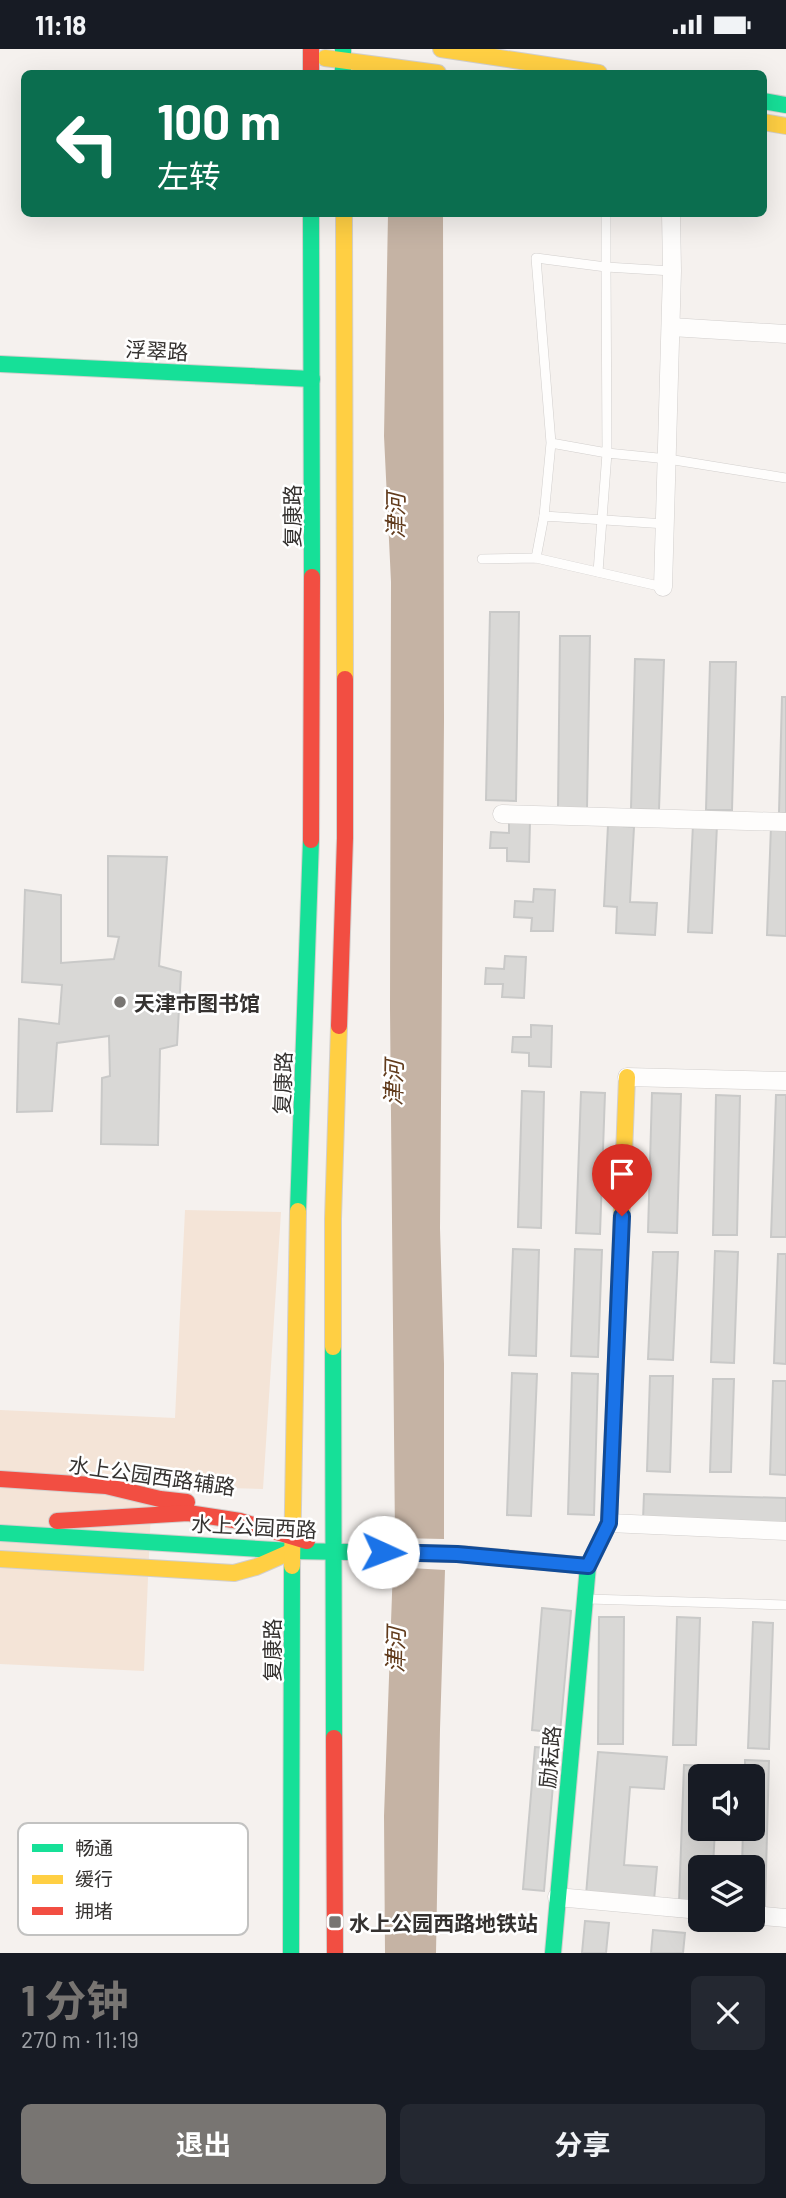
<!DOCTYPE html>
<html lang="zh">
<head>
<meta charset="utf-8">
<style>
  body { margin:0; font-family:Barlow,"Noto Sans SC",sans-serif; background:#242831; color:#f1f3f6; height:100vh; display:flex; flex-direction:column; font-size:26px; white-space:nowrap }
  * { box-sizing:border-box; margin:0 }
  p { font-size:23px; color:#9ea1a6 }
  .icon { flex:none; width:38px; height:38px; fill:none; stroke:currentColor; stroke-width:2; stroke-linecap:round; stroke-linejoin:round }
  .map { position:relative; height:1904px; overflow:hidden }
  .panel { display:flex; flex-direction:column; background:#171b24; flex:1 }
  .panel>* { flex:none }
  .top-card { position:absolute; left:21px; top:21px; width:746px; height:147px; border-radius:10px; box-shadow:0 7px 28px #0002; background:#0b6e4f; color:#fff; overflow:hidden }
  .tools { position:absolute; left:688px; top:1715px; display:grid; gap:14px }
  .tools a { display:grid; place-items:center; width:77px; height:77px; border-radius:10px; background:#171b24; box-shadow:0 7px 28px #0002; font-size:35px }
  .pin { position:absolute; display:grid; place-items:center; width:60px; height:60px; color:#fff; margin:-72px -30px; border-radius:50% 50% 50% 0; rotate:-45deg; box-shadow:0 0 7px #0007 }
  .pin .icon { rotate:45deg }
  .me { position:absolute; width:77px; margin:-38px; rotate:92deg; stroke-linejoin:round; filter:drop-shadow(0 0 5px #0008) }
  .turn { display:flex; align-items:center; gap:24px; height:147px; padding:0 21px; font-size:32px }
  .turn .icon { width:91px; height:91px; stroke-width:2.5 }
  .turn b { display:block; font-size:49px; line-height:60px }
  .round { display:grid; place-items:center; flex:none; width:74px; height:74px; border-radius:10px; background:#242831 }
  .head { display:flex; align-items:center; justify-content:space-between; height:119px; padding:0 21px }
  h1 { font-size:42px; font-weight:700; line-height:52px; color:#787572 }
  .cta { display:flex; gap:14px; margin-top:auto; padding:14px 21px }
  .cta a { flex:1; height:80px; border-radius:10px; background:#787572; color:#fff; font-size:28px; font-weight:700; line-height:80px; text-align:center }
  .cta a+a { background:#242831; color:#f1f3f6 }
  .status { display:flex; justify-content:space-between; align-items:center; height:49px; padding:0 35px; background:#171b24; direction:ltr }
  .status svg { height:19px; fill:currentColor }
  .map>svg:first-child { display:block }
  .green { fill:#f4e4d7 }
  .water { fill:#c5b3a4 }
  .building { fill:#d9d8d6; stroke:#c9c9c8; stroke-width:2 }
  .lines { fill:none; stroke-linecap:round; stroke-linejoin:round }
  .lane-casing { stroke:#d2cfcd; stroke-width:10 }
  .street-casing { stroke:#d2cfcd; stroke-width:19 }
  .fast-casing { stroke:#d2cfcd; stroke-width:18 }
  .slow-casing { stroke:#d2cfcd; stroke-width:18 }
  .jam-casing { stroke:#d2cfcd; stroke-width:18 }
  .lane { stroke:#fefdfc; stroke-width:9 }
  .street { stroke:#fefdfc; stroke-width:18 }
  .fast { stroke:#16e098; stroke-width:16 }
  .slow { stroke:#ffcf43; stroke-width:16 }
  .jam { stroke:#f24e42; stroke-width:16 }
  .route-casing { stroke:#114b97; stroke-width:18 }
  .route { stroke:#1a73e8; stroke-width:12 }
  .poi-dot { fill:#787572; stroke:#fff; stroke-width:2.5 }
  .labels { text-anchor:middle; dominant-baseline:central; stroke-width:5; stroke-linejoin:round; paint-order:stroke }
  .street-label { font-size:21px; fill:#353230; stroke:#fff }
  .poi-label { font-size:21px; font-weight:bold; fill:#353230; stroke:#fff; text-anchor:start }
  .water-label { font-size:23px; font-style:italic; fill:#623c1d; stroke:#fff }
  .key { fill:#fff; stroke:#c2c2c1; stroke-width:2 }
  .key-label { font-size:19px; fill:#353230 }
</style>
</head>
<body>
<div class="status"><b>11:18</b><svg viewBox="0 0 49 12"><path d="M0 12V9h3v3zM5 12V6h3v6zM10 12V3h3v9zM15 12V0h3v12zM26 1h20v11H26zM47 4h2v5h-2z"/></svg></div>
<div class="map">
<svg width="786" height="1904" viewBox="0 0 786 1904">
  <rect width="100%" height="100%" fill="#f5f1ee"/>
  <!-- green -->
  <path class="green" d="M185,1161l96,2 -18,277 -111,-3 -8,185 -144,-7v-254l175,8z"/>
  <!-- water -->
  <g class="water">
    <path d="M388,165h55l1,507 -4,507 4,136v175l-49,-1 -5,-530 1,-426 -7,-146z"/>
    <path d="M393,1518l52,3 -5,159 -4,224h-51l-1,-137z"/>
  </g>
  <!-- building -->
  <g class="building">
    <path d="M490,563h29l-3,189 -30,-1z"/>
    <path d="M560,587h30l-3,173 -29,-1z"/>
    <path d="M635,610l29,1 -5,150 -28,-1z"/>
    <path d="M710,613h26l-4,148h-26z"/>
    <path d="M782,648h4v116h-7z"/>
    <path d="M509,771l21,1 -1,41 -22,-1v-13h-17l1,-16 18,1z"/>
    <path d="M693,775l24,1 -5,108 -24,-1z"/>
    <path d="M608,776l26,2 -4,75 27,1 -2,32 -39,-2 1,-26 -13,-1z"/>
    <path d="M771,777h15v110l-19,-1z"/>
    <path d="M108,807l59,1 -8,109 22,6 -4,73 -17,4 -2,96 -57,-1 1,-66 8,-2 -1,-40 -52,7 -5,68 -35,1 2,-93 40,5 3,-39 -40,-3 3,-92 36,5v68l53,-4 5,-22 -11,-1z"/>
    <path d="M534,840l21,1 -2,41h-22l1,-13 -18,-1 1,-16 18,1z"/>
    <path d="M505,907l21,1 -2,41 -22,-1 1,-13h-18l1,-16 18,1z"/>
    <path d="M531,976l21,1 -1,41 -22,-1v-13l-17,-1 1,-15h18z"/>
    <path d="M522,1042l22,1 -3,136 -23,-1z"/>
    <path d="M581,1043l24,1 -5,141 -24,-1z"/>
    <path d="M652,1044l29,1 -4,139 -29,-1z"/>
    <path d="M716,1046l24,1 -3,139h-24z"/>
    <path d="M776,1046h10v142h-15z"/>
    <path d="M513,1200l26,1 -3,106 -27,-1z"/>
    <path d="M575,1200l27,1 -4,107 -27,-1z"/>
    <path d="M715,1202l23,1 -4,111 -23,-1z"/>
    <path d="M653,1203h25l-5,108 -25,-1z"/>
    <path d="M778,1205h8v110l-12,-1z"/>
    <path d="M512,1324l25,1 -6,142 -24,-1z"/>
    <path d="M572,1324l26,1 -4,141 -26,-1z"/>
    <path d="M650,1327h23l-3,96 -23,-1z"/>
    <path d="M713,1330h21l-3,93h-21z"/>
    <path d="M773,1332h13v94l-16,-1z"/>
    <path d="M644,1445l142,4v26l-143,-4z"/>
    <path d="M542,1559l29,3 -11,122 -28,-3z"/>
    <path d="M599,1568h25l-1,127h-25z"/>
    <path d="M677,1568l23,1 -4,127h-23z"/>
    <path d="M753,1573l20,1 -4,126 -21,-1z"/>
    <path d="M535,1698l21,2 -12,142 -21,-2z"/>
    <path d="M598,1703l69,5 -3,32 -34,-2 -6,78 33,2 -3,33 -68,-5z"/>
    <path d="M745,1711l24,1 -4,146 -13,-1v-39h-10l1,-38h9v-53h-7z"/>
    <path d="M684,1716l33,1 -1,10h-16v53h15l-2,38h-13v37l-21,-1z"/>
    <path d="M585,1872l24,2 -3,30h-24z"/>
    <path d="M653,1881l32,3 -2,20h-32z"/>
  </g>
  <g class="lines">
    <!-- lane casing -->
    <g class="lane-casing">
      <g id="lane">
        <path d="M606,164v54l66,4"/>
        <path d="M544,467l7,-73 56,10 -1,-186 -70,-9 15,185"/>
        <path d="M536,509l8,-42 122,8"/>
        <path d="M482,510l54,-1 127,29"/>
        <path d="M598,523l9,-119 61,6 118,19"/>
        <path d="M588,1550l198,6"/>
      </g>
    </g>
    <!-- street casing -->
    <g class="street-casing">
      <g id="street">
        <path d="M671,278l115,7"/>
        <path d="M663,538l9,-316 -1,-58"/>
        <path d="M502,765l284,8"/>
        <path d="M627,1028l159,4"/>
        <path d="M609,1474l177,8"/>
        <path d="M557,1848l143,13"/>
        <path d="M752,1866l34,3"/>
      </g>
    </g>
    <!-- fast casing -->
    <g class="fast-casing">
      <g id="fast">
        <path d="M343,0v24"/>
        <path d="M763,52l23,4"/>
        <path d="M311,164l1,364"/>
        <path d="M0,315l312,15"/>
        <path d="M298,1162l13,-371"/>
        <path d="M333,1298l1,391"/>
        <path d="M0,1484l292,18 170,3"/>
        <path d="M291,1904l1,-387"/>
        <path d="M553,1904l35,-387 21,-43 8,-187"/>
      </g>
    </g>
    <!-- slow casing -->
    <g class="slow-casing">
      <g id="slow">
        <path d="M441,0l158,24"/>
        <path d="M325,9l113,15"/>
        <path d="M763,73l23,4"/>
        <path d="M344,164l1,466"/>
        <path d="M617,1287l10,-259"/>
        <path d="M333,1298v-128l6,-193"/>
        <path d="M0,1510l234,14 22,-6 32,-14"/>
        <path d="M292,1517l6,-355"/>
      </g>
    </g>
    <!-- jam casing -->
    <g class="jam-casing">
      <g id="jam">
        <path d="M311,0v24"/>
        <path d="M311,791l1,-263"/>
        <path d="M339,977l6,-188v-159"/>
        <path d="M0,1430l106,7 54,13 27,3"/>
        <path d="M57,1472l131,-8 52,8 67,20"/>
        <path d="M462,1505l126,12"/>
        <path d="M334,1689l1,215"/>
      </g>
    </g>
    <!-- lane -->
    <use href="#lane" class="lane"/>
    <!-- street -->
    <use href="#street" class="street"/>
    <!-- fast -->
    <use href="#fast" class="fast"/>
    <!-- slow -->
    <use href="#slow" class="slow"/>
    <!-- jam -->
    <use href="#jam" class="jam"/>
  </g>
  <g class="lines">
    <!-- route casing -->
    <g class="route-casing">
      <path id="route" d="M383,1503l74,2 131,12 21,-43 13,-307"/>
    </g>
    <!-- route -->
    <use href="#route" class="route"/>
  </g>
  <!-- markers -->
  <g class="poi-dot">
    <circle cx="120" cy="953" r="7"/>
    <rect x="328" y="1866" width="14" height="14" rx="3.5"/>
  </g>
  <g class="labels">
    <!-- street labels -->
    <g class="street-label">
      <text transform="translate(157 301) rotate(3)">浮翠路</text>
      <text transform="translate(291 467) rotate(-90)">复康路</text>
      <text transform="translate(282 1034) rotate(-88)">复康路</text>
      <text transform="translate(152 1426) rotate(8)">水上公园西路辅路</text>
      <text transform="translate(254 1477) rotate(3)">水上公园西路</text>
      <text transform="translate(271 1601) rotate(-90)">复康路</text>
      <text transform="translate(549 1708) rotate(-85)">励耘路</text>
    </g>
    <!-- poi labels -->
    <g class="poi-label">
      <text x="134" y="953">天津市图书馆</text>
      <text x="349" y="1873">水上公园西路地铁站</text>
    </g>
    <!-- water labels -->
    <g class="water-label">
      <text transform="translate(395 467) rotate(-90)">津河</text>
      <text transform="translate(393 1034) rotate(-89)">津河</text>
      <text transform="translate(395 1601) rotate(-89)">津河</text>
    </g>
  </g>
  <!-- legend -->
  <rect x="18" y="1774" width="230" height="112" rx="10" class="key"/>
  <rect x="32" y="1795" width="31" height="8" fill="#16e098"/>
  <rect x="32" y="1826" width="31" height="9" fill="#ffcf43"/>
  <rect x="32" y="1858" width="31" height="8" fill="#f24e42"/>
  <g class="key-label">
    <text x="75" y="1806">畅通</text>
    <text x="75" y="1837">缓行</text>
    <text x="75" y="1869">拥堵</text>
  </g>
</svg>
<div class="tools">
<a><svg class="icon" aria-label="sound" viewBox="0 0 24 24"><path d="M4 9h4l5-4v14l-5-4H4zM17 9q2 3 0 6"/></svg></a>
<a><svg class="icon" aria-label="layers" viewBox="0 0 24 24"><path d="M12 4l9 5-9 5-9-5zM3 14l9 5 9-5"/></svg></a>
</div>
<div class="pin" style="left:622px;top:1167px;background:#d93025"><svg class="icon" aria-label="arrive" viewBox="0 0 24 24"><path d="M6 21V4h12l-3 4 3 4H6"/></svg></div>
<svg class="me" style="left:383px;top:1503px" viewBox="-20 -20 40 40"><circle r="19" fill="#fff"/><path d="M0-13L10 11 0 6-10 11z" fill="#1a73e8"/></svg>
<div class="top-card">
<div class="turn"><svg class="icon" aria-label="left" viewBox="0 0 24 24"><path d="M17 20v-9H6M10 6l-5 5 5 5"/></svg><div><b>100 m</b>左转</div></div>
</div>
</div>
<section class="panel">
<div class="head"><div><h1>1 分钟</h1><p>270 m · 11:19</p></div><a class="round"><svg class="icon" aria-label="close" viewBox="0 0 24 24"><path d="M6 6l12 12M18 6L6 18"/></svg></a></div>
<div class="cta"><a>退出</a><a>分享</a></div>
</section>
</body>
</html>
